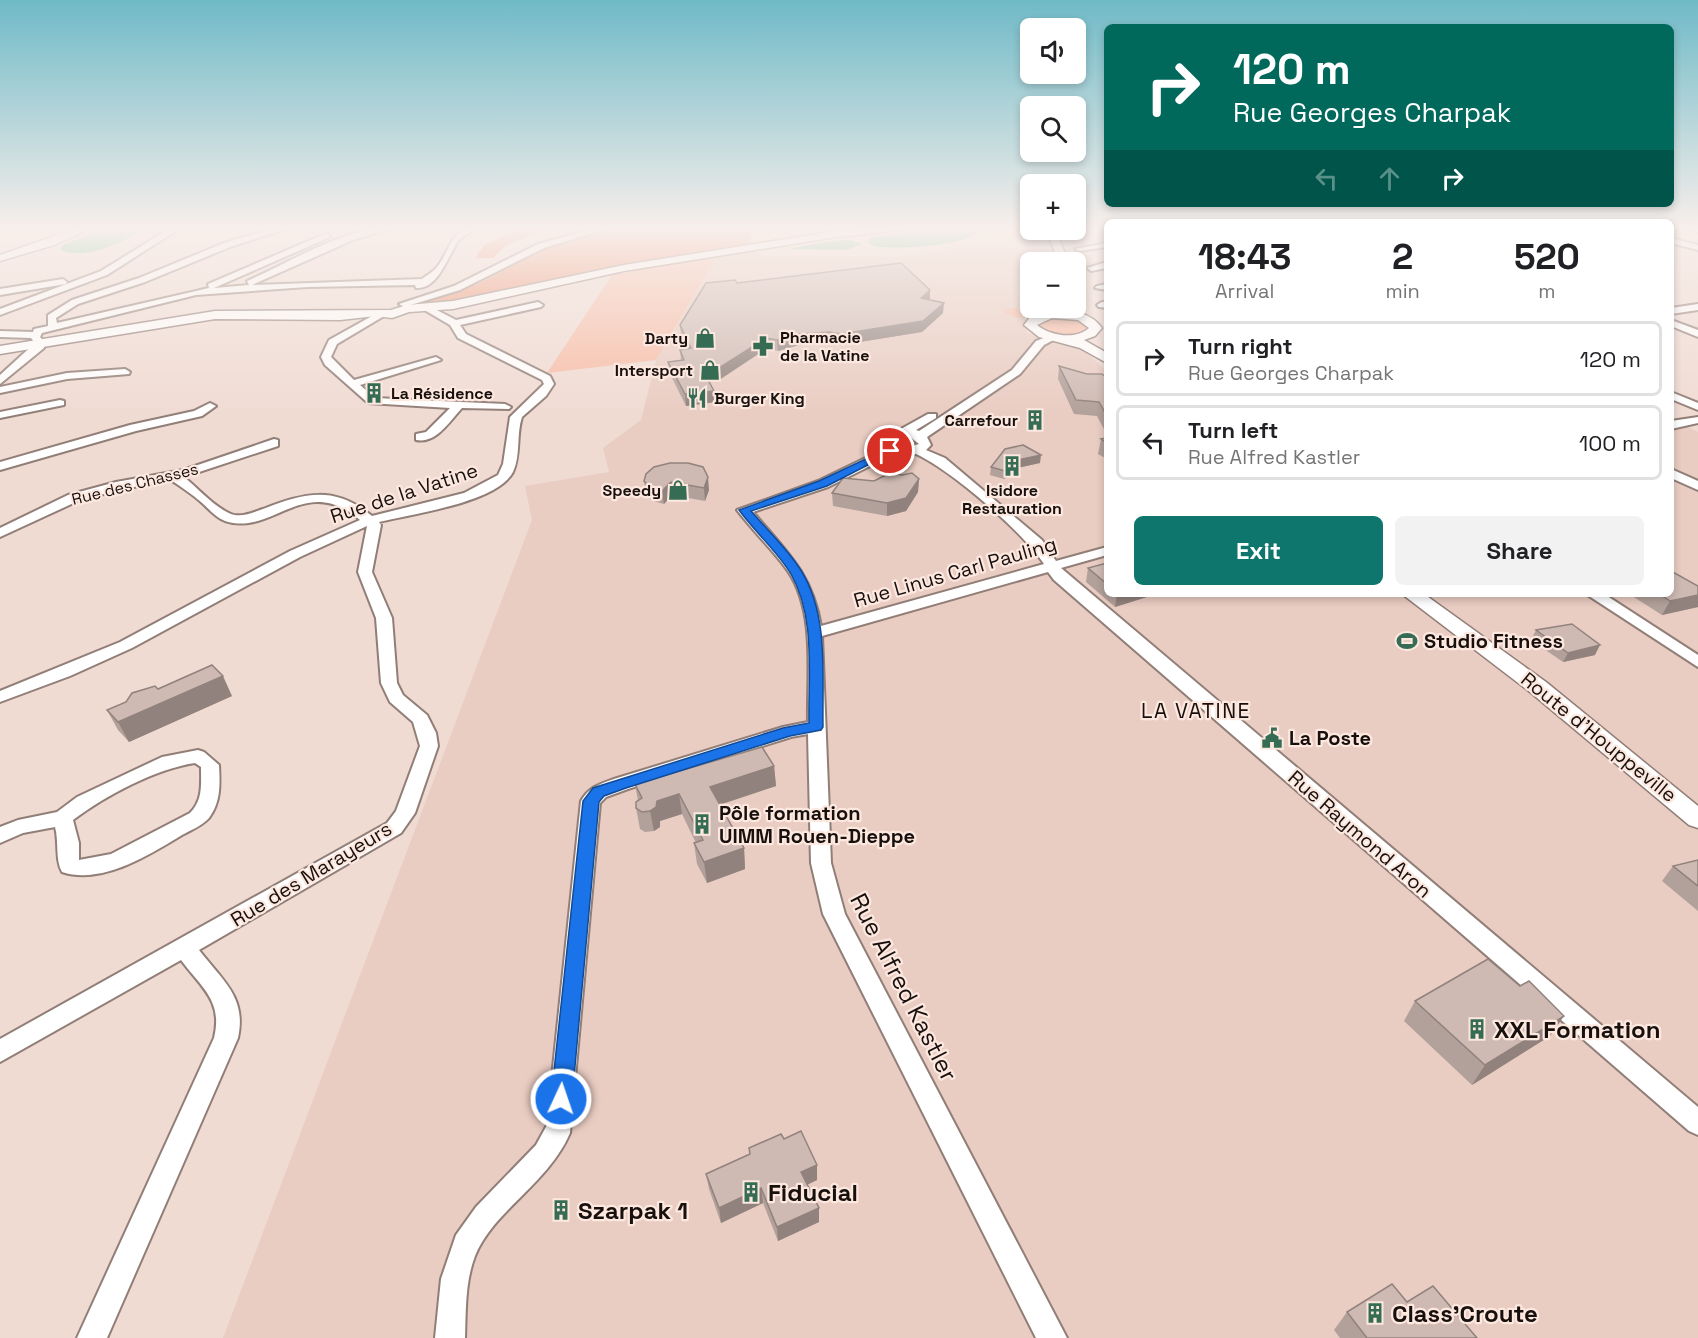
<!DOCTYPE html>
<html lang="en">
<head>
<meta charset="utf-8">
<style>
  body { margin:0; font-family:"Space Grotesk",sans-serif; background:#f2f2f2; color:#202124; height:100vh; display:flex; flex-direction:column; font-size:22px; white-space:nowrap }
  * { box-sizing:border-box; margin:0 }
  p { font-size:20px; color:#757577 }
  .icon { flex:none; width:33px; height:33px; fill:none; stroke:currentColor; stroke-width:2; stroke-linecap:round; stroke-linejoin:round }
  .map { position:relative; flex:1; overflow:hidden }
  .panel { position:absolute; left:1104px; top:219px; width:570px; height:378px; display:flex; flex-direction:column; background:#fff; border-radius:9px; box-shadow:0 3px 9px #0003 }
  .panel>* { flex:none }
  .guide { position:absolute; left:1104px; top:24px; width:570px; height:183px; border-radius:9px; box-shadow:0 3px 9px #0003; background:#00695c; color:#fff; overflow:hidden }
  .controls { position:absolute; left:1020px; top:18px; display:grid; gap:12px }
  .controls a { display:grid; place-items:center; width:66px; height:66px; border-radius:9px; background:#fff; box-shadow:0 3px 9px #0003; font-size:30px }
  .pin { position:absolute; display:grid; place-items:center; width:51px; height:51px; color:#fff; margin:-26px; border:3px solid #fff; border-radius:50%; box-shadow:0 2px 6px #0007 }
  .me { position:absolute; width:66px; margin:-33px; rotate:3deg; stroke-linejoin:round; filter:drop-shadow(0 0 4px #0008) }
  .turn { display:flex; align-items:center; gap:21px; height:126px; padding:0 30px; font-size:27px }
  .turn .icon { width:78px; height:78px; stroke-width:2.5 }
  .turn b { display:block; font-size:42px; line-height:51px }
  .lanes { display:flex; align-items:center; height:57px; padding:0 30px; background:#0003; justify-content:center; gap:30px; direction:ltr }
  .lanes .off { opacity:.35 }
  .eta { display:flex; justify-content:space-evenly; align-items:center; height:102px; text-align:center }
  .eta b { font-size:36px; font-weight:600; line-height:42px }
  .primary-button { display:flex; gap:12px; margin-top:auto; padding:12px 30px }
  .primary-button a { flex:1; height:69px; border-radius:9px; background:#0f766e; color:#fff; font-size:24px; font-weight:600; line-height:69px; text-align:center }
  .primary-button a+a { background:#f2f2f2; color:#202124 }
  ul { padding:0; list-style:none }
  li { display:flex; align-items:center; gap:18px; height:75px; margin:0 12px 9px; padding:0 18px; border:3px solid #e0e0e0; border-radius:9px }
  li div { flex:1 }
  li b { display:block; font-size:22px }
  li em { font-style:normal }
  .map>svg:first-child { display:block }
  .built { fill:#e9ccc2 }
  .green { fill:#f7bda7 }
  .forest { fill:#ee9472 }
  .water { fill:#5ac395 }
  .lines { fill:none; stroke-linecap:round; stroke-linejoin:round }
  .stream { stroke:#5ac395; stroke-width:2 }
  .minor-casing { stroke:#917e77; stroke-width:4 }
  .tertiary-casing { stroke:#917e77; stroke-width:3 }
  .minor { fill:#fff; fill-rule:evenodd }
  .tertiary { fill:#fff; fill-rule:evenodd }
  .wall { fill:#b2a09a }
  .shaded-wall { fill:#91827d }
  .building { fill:#cfbab3; stroke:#91827d; stroke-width:1.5 }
  .route { fill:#1a73e8; stroke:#114b97; stroke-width:1.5 }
  .labels { text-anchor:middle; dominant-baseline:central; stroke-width:4.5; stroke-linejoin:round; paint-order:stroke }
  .far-poi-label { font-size:16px; font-weight:bold; fill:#17100d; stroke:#fde8e0; text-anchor:end }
  .far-street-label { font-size:16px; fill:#17100d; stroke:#fde8e0 }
  .street-label { font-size:20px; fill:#17100d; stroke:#fde8e0 }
  .poi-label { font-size:20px; font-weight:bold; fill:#17100d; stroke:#fde8e0; text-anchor:start }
  .neighbourhood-label { font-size:21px; letter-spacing:1.5px; fill:#17100d; stroke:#fde8e0 }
  .near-street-label { font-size:24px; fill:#17100d; stroke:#fde8e0 }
  .near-poi-label { font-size:24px; font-weight:bold; fill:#17100d; stroke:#fde8e0; text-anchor:start }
</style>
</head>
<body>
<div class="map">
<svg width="1698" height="1338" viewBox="0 0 1698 1338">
  <rect width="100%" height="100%" fill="#f0dbd3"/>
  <!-- built -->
  <path class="built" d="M968,247l80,1 3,14h-21v46h28l-33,9 2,16 52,12 28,27v222h564v-165l15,-3 12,6v906h-1475l309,-818 -7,-34 84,-14 -6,-24 38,-28 15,-60 61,-104 35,-6 12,6 135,1z"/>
  <!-- green -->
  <g class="green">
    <path d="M717,256l-61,104 -109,13 65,-98z"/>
    <path d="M1013,308h45l-40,10 -14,-5v-3z"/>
    <path d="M1048,317l25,1 15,9 -1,3c-17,10 -34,4 -51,-3l1,-5z"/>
  </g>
  <!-- forest -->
  <g class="forest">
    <path d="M525,227h25l-43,18 -14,13h-18l9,-13z"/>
    <path d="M618,227h145l-9,3 -5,13 70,-9 -371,68 -28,3 -2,-3 57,-17 81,-41z"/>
  </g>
  <!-- water -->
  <g class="water">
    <path d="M109,227h42c-28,13 -58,33 -89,24l-2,-3 5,-4z"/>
    <path d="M945,231l23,1 5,3c-11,10 -94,18 -105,8l2,-5 5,-2z"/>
    <path d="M849,240l13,4 -15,6 -59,-1 43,-8z"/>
  </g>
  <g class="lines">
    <!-- stream -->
    <path class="stream" d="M963,233l38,-1"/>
    <!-- minor casing -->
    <g class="minor-casing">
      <g id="minor">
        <path d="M172,227h10l-75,48 -107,40v-6l101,-38z"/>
        <path d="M278,227h14l-62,20 -85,35 -67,22 -22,14 1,5 152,-35 -1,-4 119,-51 3,4 -116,51 35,-3 -2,-4c46,-20 97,-54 149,-54l-43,13 -101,45 170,-6c4,-3 11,-7 15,-12 14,-17 13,-40 41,-40 -6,5 -15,8 -20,14 -10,15 -20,49 -42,47l-1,-3 -108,2 -111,8 -154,38 -2,4 5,5 -1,6 -44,36v-9l35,-32 -4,-5 -31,-1v-6l33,1 1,-3 14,-3v-11l24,-15 67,-22 85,-35z"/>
        <path d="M598,227h14l-68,21 -84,42 -56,17 -5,-3 55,-18 84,-42z"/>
        <path d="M1683,227l15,1v4l-14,-3z"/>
        <path d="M1671,238l27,7v5l-27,-7z"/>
        <path d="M1107,243v4l-28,4 -4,-2z"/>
        <path d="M1107,262v6l-16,3 -4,-3z"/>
        <path d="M63,279l4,3 -1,2 -66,11v-6z"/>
        <path d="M1107,284v6l-12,-2 2,-2z"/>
        <path d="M538,302l5,3 -2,2 -81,18 6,9 84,42 4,8 -8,12 -24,21c-6,18 -1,38 -9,55 -16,31 -102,42 -134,50l2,3 -9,47 20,46 5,65 6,12 24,20 9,18 2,13 -23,67 -14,20 -202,117c23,30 48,47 39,88l-131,300h-30l137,-300c9,-37 -12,-50 -33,-78l-181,102v-23l387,-216 9,-12 24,-65 -7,-24 -23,-20 -9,-19 -5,-65 -18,-46 9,-46 -67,31 -168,91 -62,28 -70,26v-11l120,-49 170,-91 70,-31c-56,-48 -87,17 -135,1 -10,-4 -17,-13 -24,-19 -9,-8 -20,-15 -30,-22l-53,10 -40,11 -78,36v-9l68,-33 48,-13 67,-12 91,-31 4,1v6l-94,31c15,12 30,30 47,37 10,4 23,-2 32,-5 42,-16 71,-24 109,7l92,-23 34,-18 5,-11 7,-47 34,-33 -2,-4 -84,-42 -8,-13 -29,-17 8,-2 27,14z"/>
        <path d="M1102,302h5v6l-8,-1 -2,-2z"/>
        <path d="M1698,304v6l-27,4v-6z"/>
        <path d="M381,311l3,1v4l-47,28 -6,13 23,23 82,-23 5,3 -81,25 15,13 130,6 6,3 -2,2 -47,-1c-13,14 -26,36 -46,32v-6l10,-2 24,-24 -82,-5 -43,-38 -4,-8 8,-17z"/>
        <path d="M1671,320l27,10v7l-27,-11z"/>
        <path d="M1054,334l5,3 -15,8 -24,29 -93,63 4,8 -5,5 19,8 97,82 14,21 51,-14v8l-46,13 637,539v28l-9,-4 -635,-551 -6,-8 -226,64 9,227 14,51 222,424h-31l-213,-424 -12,-51 -3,-129 -17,3 -163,52 -22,8 -6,6 -30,330c-22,51 -77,78 -95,123 -10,26 -9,55 -10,82h-30l6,-59 15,-44 20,-28 60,-62 11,-20 34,-324c8,-14 19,-17 33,-22l169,-52 25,-5c-1,-46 8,-110 -20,-151 -15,-21 -35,-40 -51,-61l81,-29 64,-31 -8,-7 3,-8 24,-6 27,-15h8v4l-20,12 3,1 93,-61 24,-29zM896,437h14l9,7 -17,5 -16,-7zM916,454c35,16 107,78 128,110l-223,62c-9,-53 -35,-75 -68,-114l75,-25 64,-32z"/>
        <path d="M125,369l5,3 -1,2 -62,5 -67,14v-6l67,-14z"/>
        <path d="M1671,392l27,11v7l-27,-11z"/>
        <path d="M60,400l4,1v4l-64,13v-6z"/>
        <path d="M210,403l6,3 -14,10 -66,15 -136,39v-8l130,-37 64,-14z"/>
        <path d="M1698,417v6l-27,6v-8z"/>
        <path d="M1671,469l27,12v9l-27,-12z"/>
        <path d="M1586,594h18l94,61v12z"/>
        <path d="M198,750l6,2 15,13c1,19 2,37 -10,53 -7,8 -18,12 -27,17 -33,20 -80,50 -120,37 -7,-12 -3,-31 -7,-45l-32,6 -23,10v-16l18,-7 39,-8 20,-15 85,-40zM195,763l6,4c0,18 2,33 -11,46l-79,41 -32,6v-17l-6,-23c32,-24 82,-51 122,-57z"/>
      </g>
    </g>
    <!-- tertiary casing -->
    <g class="tertiary-casing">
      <g id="tertiary">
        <path d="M80,227h15l-41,18 -54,16v-6z"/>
        <path d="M883,227h46l-99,11 -206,33 -171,38 -44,3 -17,6 -16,-2 -36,4 -125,-1 -215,35v-8l215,-35 176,-1 16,-5 46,-4 171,-36 206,-33z"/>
        <path d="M1044,230h12l12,32h-10l-10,-29z"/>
        <path d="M1051,310c20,1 39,1 51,18l-7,8 -11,4 23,13v10l-27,-15 -41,-11 -15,-12 7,-9zM1052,318l26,2 11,8c-13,12 -39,8 -52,-3z"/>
        <path d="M1402,594h22l122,88 152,124v22l-9,-3 -159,-133z"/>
      </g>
    </g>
    <!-- minor -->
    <use href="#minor" class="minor"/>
    <!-- tertiary -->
    <use href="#tertiary" class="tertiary"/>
  </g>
  <!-- wall -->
  <g class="wall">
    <path d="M737,283l193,17 13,13 -21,19 -81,13 -10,-2 -32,2 -21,6 -12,-2 -47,31 -10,1 5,10 1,11 -29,4 -16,-32 -2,-12 13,-1 -1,-11 7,-1 -6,-13 -1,-11z"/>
    <path d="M1059,366l28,8 20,4v57l-10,-19 -23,-2 -16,-35z"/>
    <path d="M1107,438v21l-9,-5 3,-15z"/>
    <path d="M670,463l39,27 -4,11 -33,-6 -8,9 -11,-3 -7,-7 -2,-13z"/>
    <path d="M1040,463l-23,5 -13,11 -14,-4 1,-8z"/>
    <path d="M919,479l-1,13 -12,19 -19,5 -54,-10 -1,-13 42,-12z"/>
    <path d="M1107,563v31h44l-1,2 -35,11 -29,-25 2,-14z"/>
    <path d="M1698,586v21l-36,8 -33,-21h42z"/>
    <path d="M1536,630l59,25 -32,7 -32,-22z"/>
    <path d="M158,689l74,7 -103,46 -11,-12 -11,-20z"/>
    <path d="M774,766l2,20 -56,19 24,43 1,21 -38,14 -10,-19 -3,-21h2l-14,-29 -22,7v6l-6,4 -9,1 -5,-3 -4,-21 2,-7 -3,-17z"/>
    <path d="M1698,860v51l-36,-30 11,-15z"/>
    <path d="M1415,1001l135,35 -78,49 -68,-64z"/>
    <path d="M784,1139l33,26v15l-10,5 12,23v14l-41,19 -15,-38 -42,20 -12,-34 -3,-15 44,-20 -1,-6z"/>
    <path d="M1407,1302l70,36h-137l-6,-8 13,-18z"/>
  </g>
  <!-- shaded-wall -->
  <g class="shaded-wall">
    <path d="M930,290v10l-9,-2z"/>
    <path d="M944,303l-1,10 -21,19 -81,13v-11z"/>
    <path d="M799,334v11l-21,6 -1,-11z"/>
    <path d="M766,338v11l-47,31 -15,2 -1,-12z"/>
    <path d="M714,391l1,11 -29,4 -1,-12z"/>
    <path d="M1041,455l-1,8 -23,5 -13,11 1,-8 13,-11z"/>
    <path d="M708,477l1,13 -4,11 -1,-13z"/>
    <path d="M919,479l-1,13 -12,19 -19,5v-13z"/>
    <path d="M671,482l1,13 -8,9 -2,-13z"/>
    <path d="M1117,594h34l-1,2 -35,11z"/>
    <path d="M1698,595v12l-36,8 8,-14z"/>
    <path d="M1600,645l-5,10 -32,7 5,-9z"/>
    <path d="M223,676l9,20 -103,46 -11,-20z"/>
    <path d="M774,766l2,20 -64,21 -2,-20z"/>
    <path d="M679,794l3,20 -22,7v6l-6,4 -4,-20 7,-10z"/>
    <path d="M744,848l1,21 -38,14 -3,-21z"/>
    <path d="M1564,1016l-14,20 -78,49 13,-20z"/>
    <path d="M817,1165v15l-15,7 -1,-15z"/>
    <path d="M761,1188l2,15 -42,20 -2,-15z"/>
    <path d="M819,1208v14l-41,19 -1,-14z"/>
  </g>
  <!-- building -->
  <g class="building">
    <path d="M901,263l29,27 -9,8 23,5 -21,18 -82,13 -11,-2 -31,2 -22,6 -11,-2 -47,30 -16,2 11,21 -29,3 -17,-32 16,-2 -4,-10 11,-2 -11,-23 26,-42 29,-3 2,3z"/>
    <path d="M1059,366l28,8h15l5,4v38l-8,-14 -23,-2z"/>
    <path d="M1107,438v5l-6,-4z"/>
    <path d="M1023,445l18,10 -23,5 -13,11 -14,-4 14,-18z"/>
    <path d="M670,463h18l15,4 5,10 -4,11 -33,-6 -9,9 -11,-3 -7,-7 2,-7 8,-7z"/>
    <path d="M890,473l12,2 10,-2 7,6 -13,19 -19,5 -55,-10 11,-15 31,3z"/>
    <path d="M1107,563v21l-19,-16z"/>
    <path d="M1671,571l27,15v9l-28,6 -11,-7h12z"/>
    <path d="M1572,624l28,21 -32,8 -32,-23z"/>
    <path d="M212,665l11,11 -105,46 -11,-12 19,-8 6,-9 23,-7 3,3z"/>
    <path d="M762,747l12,19 -64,21 34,61 -40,14 -10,-19 9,-3 -24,-46 -22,7 -1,6 -6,4 -8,1 -6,-4v-6l6,-4 -7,-14z"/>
    <path d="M1698,860v26l-25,-20z"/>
    <path d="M1488,959l32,27 9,-5 35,35 -79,49 -70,-64z"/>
    <path d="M801,1131l16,34 -16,7 18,36 -42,19 -16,-39 -42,20 -13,-34 44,-20 -1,-6 32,-14 3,5z"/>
    <path d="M1392,1284l15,18 26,-16 44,52h-110l-20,-26z"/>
  </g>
  <!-- sky -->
  <linearGradient id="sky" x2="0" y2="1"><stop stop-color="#6fbac7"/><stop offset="0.55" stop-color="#f8efeb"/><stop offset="1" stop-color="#f8efeb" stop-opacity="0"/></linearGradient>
  <rect width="1698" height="415" fill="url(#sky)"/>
  <!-- route -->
  <path class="route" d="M887,449l8,2 -68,35 -76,25c17,20 38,39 51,61 27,45 20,104 21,155l-2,3 -31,6 -164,52 -22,8 -5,6 -27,297 -3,7 -8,2 -7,-2 -3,-7 32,-298 10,-13 190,-60 26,-5c-1,-49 7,-105 -18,-149 -14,-23 -36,-42 -52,-64l80,-29z"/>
  <!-- icons -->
  <defs>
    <g id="shop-bare" transform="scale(1.62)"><path d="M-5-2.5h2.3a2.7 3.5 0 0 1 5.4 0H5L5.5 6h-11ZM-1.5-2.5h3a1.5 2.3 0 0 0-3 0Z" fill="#356c53" stroke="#fde8e0" stroke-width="2.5" paint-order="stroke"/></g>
    <g id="pharmacy-bare" transform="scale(1.62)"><path d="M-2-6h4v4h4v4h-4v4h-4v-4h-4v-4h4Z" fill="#356c53" stroke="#fde8e0" stroke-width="2.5" paint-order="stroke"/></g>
    <g id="building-bare" transform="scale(1.62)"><path d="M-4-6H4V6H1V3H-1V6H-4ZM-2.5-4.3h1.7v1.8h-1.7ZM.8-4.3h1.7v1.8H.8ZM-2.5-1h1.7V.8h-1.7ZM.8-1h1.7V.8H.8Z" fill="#356c53" stroke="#fde8e0" stroke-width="2.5" paint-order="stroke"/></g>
    <g id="restaurant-bare" transform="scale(1.62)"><path d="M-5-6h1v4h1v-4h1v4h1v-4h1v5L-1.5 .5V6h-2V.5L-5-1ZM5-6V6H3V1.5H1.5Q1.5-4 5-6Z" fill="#356c53" stroke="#fde8e0" stroke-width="2.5" paint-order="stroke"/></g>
    <g id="stadium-bare" transform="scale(1.62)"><path d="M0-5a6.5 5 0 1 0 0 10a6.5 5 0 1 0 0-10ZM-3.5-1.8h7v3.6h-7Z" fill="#356c53" stroke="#fde8e0" stroke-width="2.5" paint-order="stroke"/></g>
    <g id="civic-bare" transform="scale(1.62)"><path d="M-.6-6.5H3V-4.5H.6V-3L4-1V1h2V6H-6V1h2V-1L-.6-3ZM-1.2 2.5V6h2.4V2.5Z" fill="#356c53" stroke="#fde8e0" stroke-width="2.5" paint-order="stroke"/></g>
  </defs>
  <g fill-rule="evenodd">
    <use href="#shop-bare" x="705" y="338"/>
    <use href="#pharmacy-bare" x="763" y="346"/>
    <use href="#shop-bare" x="710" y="370"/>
    <use href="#building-bare" x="374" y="393"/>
    <use href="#restaurant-bare" x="697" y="398"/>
    <use href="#building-bare" x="1035" y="420"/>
    <use href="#building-bare" x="1012" y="466"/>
    <use href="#shop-bare" x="678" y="490"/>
    <use href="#stadium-bare" x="1407" y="641"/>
    <use href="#civic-bare" x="1272" y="738"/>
    <use href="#building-bare" x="702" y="824"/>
    <use href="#building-bare" x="1477" y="1029"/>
    <use href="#building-bare" x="751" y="1192"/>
    <use href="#building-bare" x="561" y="1210"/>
    <use href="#building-bare" x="1375" y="1313"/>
  </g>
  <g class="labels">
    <!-- far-poi labels -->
    <g class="far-poi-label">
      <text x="780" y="337" text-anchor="start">Pharmacie<tspan x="780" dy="18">de la Vatine</tspan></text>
      <text x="688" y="338">Darty</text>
      <text x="693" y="370">Intersport</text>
      <text x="391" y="393" text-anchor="start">La Résidence</text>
      <text x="714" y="398" text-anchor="start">Burger King</text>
      <text x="1018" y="420">Carrefour</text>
      <text x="661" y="490">Speedy</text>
      <text x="1012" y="490" text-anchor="middle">Isidore<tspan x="1012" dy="18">Restauration</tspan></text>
    </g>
    <!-- far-street labels -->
    <g class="far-street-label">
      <text transform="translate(135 484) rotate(-14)">Rue des Chasses</text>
    </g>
    <!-- street labels -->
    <g class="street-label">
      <text transform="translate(404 493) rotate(-18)">Rue de la Vatine</text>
      <text transform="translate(955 572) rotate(-16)">Rue Linus Carl Pauling</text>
      <text transform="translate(1599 737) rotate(39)">Route d'Houppeville</text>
      <text transform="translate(1360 834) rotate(41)">Rue Raymond Aron</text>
      <text transform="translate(311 874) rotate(-31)">Rue des Marayeurs</text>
    </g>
    <!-- poi labels -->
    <g class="poi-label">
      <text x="1424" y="641">Studio Fitness</text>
      <text x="1289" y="738">La Poste</text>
      <text x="719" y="813">Pôle formation<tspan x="719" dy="23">UIMM Rouen-Dieppe</tspan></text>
    </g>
    <!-- neighbourhood labels -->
    <g class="neighbourhood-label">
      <text x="1196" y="710">LA VATINE</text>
    </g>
    <!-- near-street labels -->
    <g class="near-street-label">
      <text transform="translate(904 987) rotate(63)">Rue Alfred Kastler</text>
    </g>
    <!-- near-poi labels -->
    <g class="near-poi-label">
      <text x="1494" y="1029">XXL Formation</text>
      <text x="768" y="1192">Fiducial</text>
      <text x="578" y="1210">Szarpak 1</text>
      <text x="1392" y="1313">Class'Croute</text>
    </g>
  </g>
</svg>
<div class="controls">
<a><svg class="icon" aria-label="sound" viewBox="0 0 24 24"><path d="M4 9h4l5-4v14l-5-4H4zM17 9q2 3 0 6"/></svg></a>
<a><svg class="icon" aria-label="search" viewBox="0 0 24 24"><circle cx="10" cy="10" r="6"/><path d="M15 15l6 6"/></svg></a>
<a>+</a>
<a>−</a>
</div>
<div class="pin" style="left:890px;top:451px;background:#d93025"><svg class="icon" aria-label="arrive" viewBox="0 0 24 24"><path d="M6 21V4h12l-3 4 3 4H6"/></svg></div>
<svg class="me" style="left:561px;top:1099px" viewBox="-20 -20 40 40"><circle r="17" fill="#1a73e8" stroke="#fff" stroke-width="3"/><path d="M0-11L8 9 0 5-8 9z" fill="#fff"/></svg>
<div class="guide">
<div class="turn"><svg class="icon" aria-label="right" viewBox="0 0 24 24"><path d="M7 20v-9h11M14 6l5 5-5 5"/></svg><div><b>120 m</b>Rue Georges Charpak</div></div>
<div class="lanes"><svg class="icon off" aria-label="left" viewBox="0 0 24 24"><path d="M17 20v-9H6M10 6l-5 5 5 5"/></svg><svg class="icon off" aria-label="ahead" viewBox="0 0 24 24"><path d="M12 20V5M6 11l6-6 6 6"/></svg><svg class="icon" aria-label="right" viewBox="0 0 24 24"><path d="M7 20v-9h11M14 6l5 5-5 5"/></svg></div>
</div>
<section class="panel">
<div class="eta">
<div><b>18:43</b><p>Arrival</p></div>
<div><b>2</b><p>min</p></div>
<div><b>520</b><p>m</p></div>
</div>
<ul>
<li><svg class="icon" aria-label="right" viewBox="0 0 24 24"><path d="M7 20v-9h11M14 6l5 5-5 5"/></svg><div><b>Turn right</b><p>Rue Georges Charpak</p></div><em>120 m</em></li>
<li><svg class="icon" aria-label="left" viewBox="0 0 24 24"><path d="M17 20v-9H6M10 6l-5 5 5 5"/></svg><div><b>Turn left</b><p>Rue Alfred Kastler</p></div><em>100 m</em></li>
</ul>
<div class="primary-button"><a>Exit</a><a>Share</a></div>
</section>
</div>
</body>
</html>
